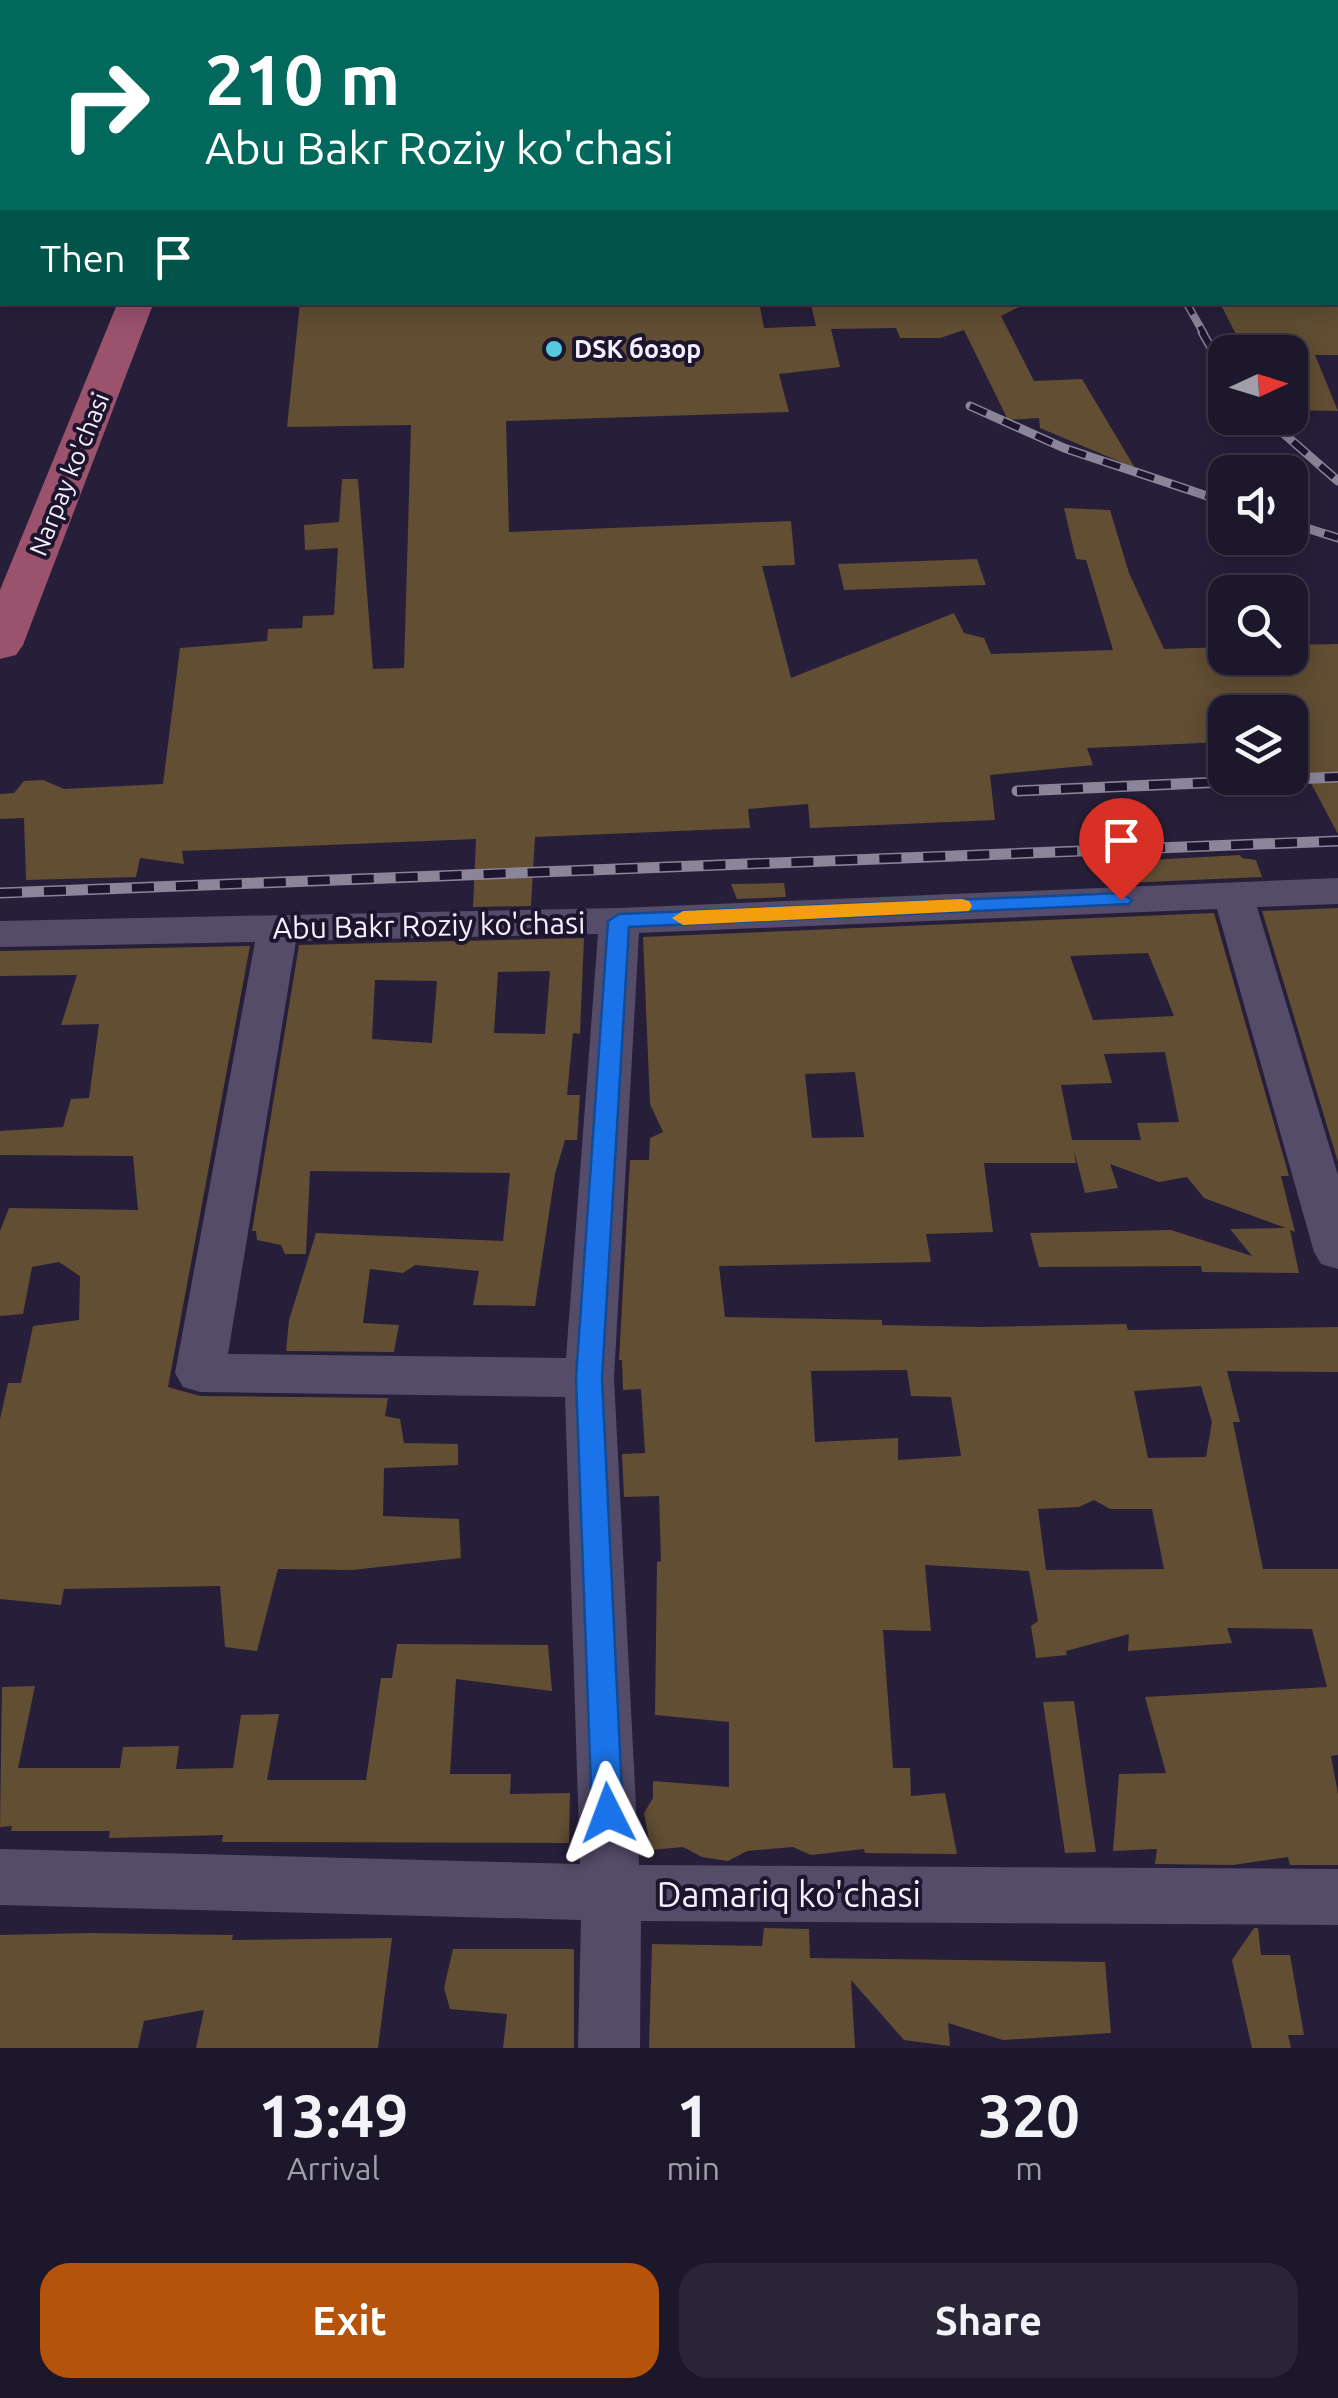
<!DOCTYPE html>
<html lang="en">
<head>
<meta charset="utf-8">
<style>
  body { margin:0; font-family:Ubuntu,sans-serif; background:#2a2437; color:#f1f3f6; height:100vh; display:flex; flex-direction:column; font-size:38px; white-space:nowrap }
  * { box-sizing:border-box; margin:0 }
  p { font-size:32px; color:#a09fa9 }
  .icon { flex:none; width:55px; height:55px; fill:none; stroke:currentColor; stroke-width:2; stroke-linecap:round; stroke-linejoin:round }
  .map { position:relative; height:2048px; overflow:hidden }
  .side { display:flex; flex-direction:column; background:#1d172b; flex:1 }
  .side>* { flex:none }
  .banner { position:absolute; left:0px; top:0px; width:1340px; height:305px; box-shadow:0 5px 25px #0003,0 0 0 2px #3b3647; background:#00695c; color:#fff; overflow:hidden }
  .needle { width:65px; rotate:86deg }
  .controls { position:absolute; left:1208px; top:335px; display:grid; gap:20px }
  .controls a { display:grid; place-items:center; width:100px; height:100px; border-radius:20px; background:#1d172b; box-shadow:0 5px 25px #0003,0 0 0 2px #3b3647; font-size:50px }
  .pin { position:absolute; display:grid; place-items:center; width:85px; height:85px; color:#fff; margin:-102px -42px; border-radius:50% 50% 50% 0; rotate:-45deg; box-shadow:0 0 10px #0007 }
  .pin .icon { rotate:45deg }
  .me { position:absolute; width:110px; margin:-55px; rotate:357deg; stroke-linejoin:round; filter:drop-shadow(0 0 8px #0008) }
  .turn { display:flex; align-items:center; gap:35px; height:210px; padding:0 40px; font-size:45px }
  .turn .icon { width:130px; height:130px; stroke-width:2.5 }
  .turn b { display:block; font-size:70px; line-height:85px }
  .then { display:flex; align-items:center; height:95px; padding:0 40px; background:#0003; gap:20px; font-size:38px }
  .eta { display:flex; justify-content:space-evenly; align-items:center; height:170px; text-align:center }
  .eta b { font-size:60px; font-weight:700; line-height:70px }
  .button { display:flex; gap:20px; margin-top:auto; padding:20px 40px }
  .button a { flex:1; height:115px; border-radius:30px; background:#b45309; color:#fff; font-size:40px; font-weight:700; line-height:115px; text-align:center }
  .button a+a { background:#2a2437; color:#f1f3f6 }
  .map>svg:first-child { display:block }
  .building { fill:#614e33; fill-rule:evenodd }
  .lines { fill:none; stroke-linecap:round; stroke-linejoin:round }
  .minor { fill:#544c69; fill-rule:evenodd }
  .major { fill:#9a526d; fill-rule:evenodd }
  .rail-far2-casing { stroke:#8b8599; stroke-width:8 }
  .rail-far1-casing { stroke:#8b8599; stroke-width:9 }
  .rail-casing { stroke:#8b8599; stroke-width:11 }
  .rail-far2 { stroke:#1d152e; stroke-width:5; stroke-dasharray:14; stroke-linecap:butt }
  .rail-far1 { stroke:#1d152e; stroke-width:6; stroke-dasharray:18; stroke-linecap:butt }
  .rail { stroke:#1d152e; stroke-width:8; stroke-dasharray:22; stroke-linecap:butt }
  .route { fill:#1a73e8; stroke:#114b97; stroke-width:2.5 }
  .slow { fill:#f59e0b }
  .poi-dot { fill:#55cadf; stroke:#1d152e; stroke-width:4 }
  .labels { text-anchor:middle; dominant-baseline:central; stroke-width:8; stroke-linejoin:round; paint-order:stroke }
  .far-poi-label { font-size:25px; font-weight:bold; fill:#f4f0fe; stroke:#1d152e; text-anchor:start }
  .far-street-label { font-size:25px; fill:#f4f0fe; stroke:#1d152e }
  .street-label { font-size:30px; fill:#f4f0fe; stroke:#1d152e }
  .near-street-label { font-size:35px; fill:#f4f0fe; stroke:#1d152e }
</style>
</head>
<body>
<div class="map">
<svg width="1338" height="2048" viewBox="0 0 1338 2048">
  <rect width="100%" height="100%" fill="#271f39"/>
  <!-- building -->
  <g class="building">
    <path d="M300,302h459l5,26 52,-2 -5,-22 218,-2 -28,14 33,65 48,-2 53,89 -95,-40 -1,-10 -31,2 -44,-90 -24,8h-40l-4,-10 -65,1 9,38 -61,7 10,38 -283,9 3,111 282,-11 4,44 -33,1 29,112 163,-65 10,20 20,5 7,16 122,-4 -27,-90 -10,-1 -12,-51 46,2 19,63 35,76 61,-2v11h65v-13l48,-1v190l-48,-90v-32h-65v30l-138,6 6,17 -103,10 5,45 -185,8 -2,-24 -60,5 2,19 -215,9 -4,69 -58,1 3,-68 -294,12 2,13 -44,-6 -4,19 -110,3 -2,-62 -24,1v-25l14,-1 10,-12 19,-1 21,9 99,-5 17,-136 87,-7 1,-12 34,-1 1,-12 31,-1 4,-67 -33,2 -1,-25 35,-3 3,-43h16l15,190 31,-1 7,-243 -124,2z"/>
    <path d="M1338,302v53h-23l23,56 -48,-1v-58h-45l-24,-47z"/>
    <path d="M977,559l9,26 -142,5 -6,-26z"/>
    <path d="M1240,855l2,3 14,2 6,17 -138,6 -10,-21z"/>
    <path d="M784,883l2,14 -49,2 -6,-15z"/>
    <path d="M1338,908v254l-76,-251z"/>
    <path d="M1214,913l75,263h-8l14,56 -5,-2 9,43 -97,-1 -1,-6 -162,1 -9,-34 141,-3 81,26 -22,-27 56,-1 -82,-30 -17,-21 -28,5 -49,-18 8,24 -33,5 -11,-43 2,13h-92l9,69 -67,2 5,28 -212,4 6,51 157,3v5l100,2 144,-3 2,6 210,-3v45l-111,-1 13,51h-7l30,147h75v186l-7,1 7,38v71h-48l-2,-8 -55,8 -78,-1 2,-15 -44,2 6,-77 47,-1 -21,-76 182,-10 -15,-58 -85,-1 5,15 -104,8 1,-17 -63,17 1,4 -31,3 -5,-32 7,-5 -9,-50 -104,-6 6,66 -48,-1 10,138h17l1,28 34,-3 12,61 -92,-1 -1,-4 -53,6 -18,-8 -46,4 -19,10 -26,-4 -19,-10 -32,3 -7,-37 9,-15v-17l76,6v-65l-74,-7 2,-153 4,-1 -2,-65 -35,1 -2,-43 23,-1 -4,-64 -18,1 -1,-30h-3l11,-200h19l1,-22 13,-6 -13,-28 -7,-167zM1148,953l26,63 -81,4 -23,-64zM1165,1052l14,70 -42,1 4,17h-69l-11,-55 51,-2 -8,-29zM855,1072l9,65 -52,1 -7,-64zM907,1370l4,26 40,1 10,59 -63,4v-22l-83,4 -4,-71zM1201,1386l11,36 -6,35 -58,1 -14,-67zM1094,1500l16,9h42l12,60 -118,1 -8,-61 41,-2z"/>
    <path d="M584,938l-4,96 -7,-1 -6,62h13l-3,45h-12l-10,34 -20,132 -62,-1 6,-34 -64,-6 -12,8 -33,-4 -7,54 36,2 -5,27 -108,-1 3,-31 27,-87 187,8 7,-68 -200,-2 -4,83h-21l-4,-9 -24,-5 -1,-9h-4l47,-286zM550,971l-5,63 -51,-1 4,-61zM375,980l62,1 -5,62 -60,-4z"/>
    <path d="M250,946l-82,441 32,9 188,2 -3,18 15,3 4,24 54,1v21l-74,3 -1,48 76,3 2,39 -109,12 -74,-1 -21,82 -32,-4 -5,-61 -156,3 -3,16 -61,-6v-180l8,-36h13l12,-57 46,-6 1,-44 -21,-14 -27,5 -9,47 -23,2v-85l9,-23 129,2 -5,-54 -133,-1v-24l63,-4 8,-28 18,-1 10,-74 -38,1 16,-50 -77,1v-25z"/>
    <path d="M397,1644l151,1 4,46 -96,-12 -6,95h61l-1,20 60,-1 -1,50 -347,-1 1,-7 -114,3 1,-7h-99l1,-5 -12,1 2,-140 33,-1 -17,82h102l3,-21 56,-1 -3,23 57,-1 8,-53 38,-1 -12,66h99l15,-102h11z"/>
    <path d="M1074,1701l12,85 10,66 -31,1 -22,-151z"/>
    <path d="M764,1928l45,1 1,29 295,4 6,71 -108,7 -55,-17 2,23 -46,-6 -53,-60 4,68h-206l3,-104 110,2z"/>
    <path d="M1254,1928h4l3,27h29l14,80h-16l3,13h-39l-20,-88z"/>
    <path d="M88,1933l145,2 -1,5 160,-2 -14,110h-182l8,-38 -60,11 -6,27h-138v-113z"/>
    <path d="M453,1949h121v99h-71l4,-34 -57,-5 -6,-21z"/>
  </g>
  <g class="lines">
    <!-- minor -->
    <path class="minor" d="M1338,878v26l-81,3 81,268v94l-17,-5 -7,-12 -97,-343 -578,24 -25,445 25,487 699,4v56l-697,-4 -1,127h-62l3,-128 -581,-15v-56l580,15 -15,-467 -365,-5 -17,-5 -8,-14 80,-431 -255,5v-26l619,-13zM598,934l-32,424 -338,-4 68,-413z"/>
    <!-- major -->
    <path class="major" d="M118,302h36l-131,343 -7,10 -16,4v-69z"/>
    <!-- rail-far2 casing -->
    <g class="rail-far2-casing">
      <path id="rail-far2" d="M1186,302l18,32"/>
    </g>
    <!-- rail-far1 casing -->
    <g class="rail-far1-casing">
      <g id="rail-far1">
        <path d="M1202,332l23,40"/>
        <path d="M970,406l94,42 161,54"/>
        <path d="M1266,418l72,63"/>
        <path d="M1290,523l48,15"/>
      </g>
    </g>
    <!-- rail casing -->
    <g class="rail-casing">
      <g id="rail">
        <path d="M1017,791l321,-14"/>
        <path d="M0,893l1338,-52"/>
      </g>
    </g>
    <!-- rail-far2 -->
    <use href="#rail-far2" class="rail-far2"/>
    <!-- rail-far1 -->
    <use href="#rail-far1" class="rail-far1"/>
    <!-- rail -->
    <use href="#rail" class="rail"/>
  </g>
  <!-- route -->
  <path class="route" d="M1121,893l11,7 -3,4 -500,23 -27,451 21,435 -4,10 -11,4 -11,-4 -5,-10 -16,-435 32,-457 11,-7z"/>
  <!-- slow -->
  <path class="slow" d="M962,899l7,2 3,5 -3,5 -286,14 -11,-7 11,-7z"/>
  <!-- markers -->
  <circle class="poi-dot" cx="554" cy="349" r="10"/>
  <g class="labels">
    <!-- far-poi labels -->
    <g class="far-poi-label">
      <text x="574" y="349">DSK бозор</text>
    </g>
    <!-- far-street labels -->
    <g class="far-street-label">
      <text transform="translate(69 474) rotate(-68)">Narpay ko'chasi</text>
    </g>
    <!-- street labels -->
    <g class="street-label">
      <text transform="translate(429 925) rotate(-1)">Abu Bakr Roziy ko'chasi</text>
    </g>
    <!-- near-street labels -->
    <g class="near-street-label">
      <text x="789" y="1894">Damariq ko'chasi</text>
    </g>
  </g>
</svg>
<div class="controls">
<a><svg class="needle" viewBox="-14 -14 28 28"><path d="M0-13l5 13h-10z" fill="#e53935"/><path d="M0 13l5-13h-10z" fill="#a09fa9"/></svg></a>
<a><svg class="icon" aria-label="sound" viewBox="0 0 24 24"><path d="M4 9h4l5-4v14l-5-4H4zM17 9q2 3 0 6"/></svg></a>
<a><svg class="icon" aria-label="search" viewBox="0 0 24 24"><circle cx="10" cy="10" r="6"/><path d="M15 15l6 6"/></svg></a>
<a><svg class="icon" aria-label="layers" viewBox="0 0 24 24"><path d="M12 4l9 5-9 5-9-5zM3 14l9 5 9-5"/></svg></a>
</div>
<div class="pin" style="left:1121px;top:900px;background:#d93025"><svg class="icon" aria-label="arrive" viewBox="0 0 24 24"><path d="M6 21V4h12l-3 4 3 4H6"/></svg></div>
<svg class="me" style="left:608px;top:1813px" viewBox="-20 -20 40 40"><path d="M0-17L14 15 0 8-14 15z" fill="#1a73e8" stroke="#fff" stroke-width="4"/></svg>
<div class="banner">
<div class="turn"><svg class="icon" aria-label="right" viewBox="0 0 24 24"><path d="M7 20v-9h11M14 6l5 5-5 5"/></svg><div><b>210 m</b>Abu Bakr Roziy ko'chasi</div></div>
<div class="then">Then<svg class="icon" aria-label="arrive" viewBox="0 0 24 24"><path d="M6 21V4h12l-3 4 3 4H6"/></svg></div>
</div>
</div>
<section class="side">
<div class="eta">
<div><b>13:49</b><p>Arrival</p></div>
<div><b>1</b><p>min</p></div>
<div><b>320</b><p>m</p></div>
</div>
<div class="button"><a>Exit</a><a>Share</a></div>
</section>
</body>
</html>
